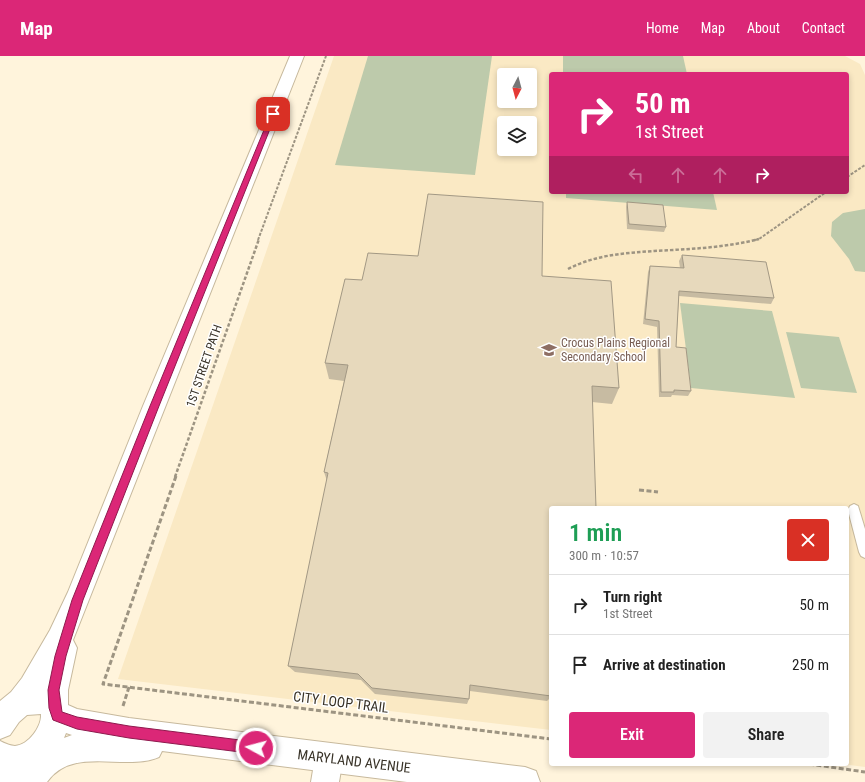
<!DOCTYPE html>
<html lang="en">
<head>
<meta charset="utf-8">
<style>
  body { margin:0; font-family:"Roboto Condensed",sans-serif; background:#f2f2f2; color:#222; height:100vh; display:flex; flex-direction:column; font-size:15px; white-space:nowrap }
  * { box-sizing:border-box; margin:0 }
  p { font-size:13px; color:#767676 }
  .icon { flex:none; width:22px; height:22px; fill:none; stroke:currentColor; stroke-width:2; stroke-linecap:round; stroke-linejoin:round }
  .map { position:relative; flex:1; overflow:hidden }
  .sheet { position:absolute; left:549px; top:450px; width:300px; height:260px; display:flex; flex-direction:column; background:#fff; border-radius:4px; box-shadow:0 2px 6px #0003 }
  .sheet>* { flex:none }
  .guide { position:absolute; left:549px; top:16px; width:300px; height:122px; border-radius:4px; box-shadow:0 2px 6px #0003; background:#db2777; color:#fff; overflow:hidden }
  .needle { width:26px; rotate:186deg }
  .fabs { position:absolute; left:497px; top:12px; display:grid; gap:8px }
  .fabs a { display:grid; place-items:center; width:40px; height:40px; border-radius:4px; background:#fff; box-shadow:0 2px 6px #0003; font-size:20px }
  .pin { position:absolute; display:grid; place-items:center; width:34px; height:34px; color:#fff; margin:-17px; border-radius:8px; box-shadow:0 2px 6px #0006 }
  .me { position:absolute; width:44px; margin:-22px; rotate:277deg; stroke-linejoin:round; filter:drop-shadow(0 0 3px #0008) }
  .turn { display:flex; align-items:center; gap:14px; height:84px; padding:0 20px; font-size:18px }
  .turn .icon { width:52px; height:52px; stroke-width:2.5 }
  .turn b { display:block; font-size:28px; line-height:34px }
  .lanes { display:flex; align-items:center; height:38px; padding:0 20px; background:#0003; justify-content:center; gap:20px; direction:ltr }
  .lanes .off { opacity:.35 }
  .round { display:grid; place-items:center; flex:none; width:42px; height:42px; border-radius:4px; background:#f2f2f2 }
  .headline { display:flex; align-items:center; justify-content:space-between; height:68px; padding:0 20px }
  h1 { font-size:24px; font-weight:600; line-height:30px; color:#1e9e55 }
  .cta { display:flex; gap:8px; margin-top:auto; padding:8px 20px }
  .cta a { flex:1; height:46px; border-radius:4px; background:#db2777; color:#fff; font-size:16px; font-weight:600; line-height:46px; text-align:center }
  .cta a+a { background:#f2f2f2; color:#222 }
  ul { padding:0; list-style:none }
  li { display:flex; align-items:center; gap:12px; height:60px; padding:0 20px; border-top:1px solid #e0e0e0 }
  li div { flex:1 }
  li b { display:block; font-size:15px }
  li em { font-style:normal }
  header { display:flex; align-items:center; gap:24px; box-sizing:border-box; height:56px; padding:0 20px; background:#db2777; color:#fff }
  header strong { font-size:19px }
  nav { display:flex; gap:22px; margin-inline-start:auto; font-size:14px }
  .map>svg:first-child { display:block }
  .built { fill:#fae9c4; fill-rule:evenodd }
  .green { fill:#bdcaab }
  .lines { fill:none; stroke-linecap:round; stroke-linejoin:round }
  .lane-casing { stroke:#c7b99d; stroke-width:2 }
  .street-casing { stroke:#c7b99d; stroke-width:2 }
  .secondary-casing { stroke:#c7b99d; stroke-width:2 }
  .path-far2 { stroke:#9d9482; stroke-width:2; stroke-dasharray:3 1.5; stroke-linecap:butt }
  .path-far1 { stroke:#9d9482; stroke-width:2.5; stroke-dasharray:3.5 2; stroke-linecap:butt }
  .path { stroke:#9d9482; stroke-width:3; stroke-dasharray:5 2.5; stroke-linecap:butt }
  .lane { fill:#fff; fill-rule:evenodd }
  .street { fill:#fff; fill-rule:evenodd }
  .secondary { fill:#fff; fill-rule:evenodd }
  .wall { fill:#c7bba2 }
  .building { fill:#e7d9bc; stroke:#a29884 }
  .route { fill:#db2777; stroke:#8e194d }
  .labels { text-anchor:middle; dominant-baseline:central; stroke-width:3; stroke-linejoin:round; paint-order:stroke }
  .education-label { font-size:12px; fill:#785e54; stroke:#fff; text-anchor:start }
  .street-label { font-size:12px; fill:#383227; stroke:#fff }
  .near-street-label { font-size:14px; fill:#383227; stroke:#fff }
</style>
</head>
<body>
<header>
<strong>Map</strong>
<nav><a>Home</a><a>Map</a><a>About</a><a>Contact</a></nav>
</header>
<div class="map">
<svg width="865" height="726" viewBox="0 0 865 726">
  <rect width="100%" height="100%" fill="#fff4dc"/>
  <!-- built -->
  <path class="built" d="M334,0h511l15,8 5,11v692l-23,-3h5v-256h-296v222l-433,-51zM551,18h296v118h-296zM504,19h26v26h-26zM504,67h26v26h-26z"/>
  <!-- green -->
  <g class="green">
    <path d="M368,0h124l-17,119 -140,-10z"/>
    <path d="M563,0h120l4,18h-124z"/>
    <path d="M566,136h147l4,18 -151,-12z"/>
    <path d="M865,153v63l-10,-1 -6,-12 -18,-23 1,-14 11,-9z"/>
    <path d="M680,247l92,8 23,87 -104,-10z"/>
    <path d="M786,276l53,5 18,56 -56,-5z"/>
  </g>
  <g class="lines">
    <!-- lane casing -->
    <g class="lane-casing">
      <path id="lane" d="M854,448l4,2 7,23v29l-4,-2 -2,-4 -11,-42 2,-4z"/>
    </g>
    <!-- street casing -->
    <g class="street-casing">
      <path id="street" d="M329,688l10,4 4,10 -4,24h-28l4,-24 4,-10z"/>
    </g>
    <!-- secondary casing -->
    <g class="secondary-casing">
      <path id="secondary" d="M290,0h14l-231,584 4,8 -9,42v15l9,4 52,9 396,49 11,4 4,11h-133l-245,-31 -3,6c-34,15 -86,-12 -112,25h-47v-41c4,2 11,5 15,5 14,-1 27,-20 26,-32l-14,1 -8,7 -9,13 -10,4v-38l11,-9 11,-14 28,-48 18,-38 75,-186zM66,677l6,2 -8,3z"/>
    </g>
    <!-- path-far2 -->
    <g class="path-far2">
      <path d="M847,121l18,-12"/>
      <path d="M258,184l68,-184"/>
      <path d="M755,184l4,-1 67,-47"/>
    </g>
    <!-- path-far1 -->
    <g class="path-far1">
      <path d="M568,213c27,-14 56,-16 86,-18 35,-2 70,-3 105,-12"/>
      <path d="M175,421l84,-238"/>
    </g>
    <!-- path -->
    <g class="path">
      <path d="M176,420l-73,208 448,55"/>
      <path d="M639,434l19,2"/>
      <path d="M123,650l6,-19"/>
      <path d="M809,708l56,8"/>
    </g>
    <!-- lane -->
    <use href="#lane" class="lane"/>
    <!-- street -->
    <use href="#street" class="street"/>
    <!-- secondary -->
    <use href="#secondary" class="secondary"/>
  </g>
  <!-- wall -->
  <g class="wall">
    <path d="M627,146l39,25 -2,5 -37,-3 -1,-22z"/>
    <path d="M682,199l92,43 -3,6 -92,-8 -3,51 15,44 -3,5 -16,-1 -1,2h-12l-2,-70 -14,-3 5,-52 2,-6 30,2 -1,-7z"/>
    <path d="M542,220l77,112 -7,16 -20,-2 -41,106v189l-4,4 -77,-10 -1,8 -2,5 -92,-10 -14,-14 -66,-8 -7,-6 39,-185 -3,-9 20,-91 -15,-2 -4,-16 37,-83z"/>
  </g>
  <!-- building -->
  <g class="building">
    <path d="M428,138l115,8 -1,74 69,5 8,107 -27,-2 4,122h-45v188l-81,-11 -1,14 -97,-11 -14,-14 -70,-8 40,-193 -4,-1 24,-107 -23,-2 20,-84 17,1 6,-27 50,3z"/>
    <path d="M627,146l36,3 3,22 -37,-3z"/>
    <path d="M682,199l84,7 8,36 -95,-7 -3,56 10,1 5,43 -17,-1v2h-13l-2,-71 -14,-2 5,-53 34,2z"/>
  </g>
  <!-- route -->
  <path class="route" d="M271,57l5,1 -117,292 -76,194 -17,56 -7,34 3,22 15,5 52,9 127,16 4,2 2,4 -2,4 -4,2 -127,-16 -52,-9 -24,-9 -4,-12 -1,-18 7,-34 17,-56 78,-194z"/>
  <!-- icons -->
  <defs>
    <g id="school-bare" transform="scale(1.2)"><path d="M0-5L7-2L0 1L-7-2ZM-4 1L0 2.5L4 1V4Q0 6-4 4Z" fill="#8d6e63" stroke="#fff" stroke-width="2.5" paint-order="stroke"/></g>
  </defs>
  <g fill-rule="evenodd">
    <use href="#school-bare" x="549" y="294"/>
  </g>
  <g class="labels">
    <!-- education labels -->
    <g class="education-label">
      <text x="561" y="287">Crocus Plains Regional<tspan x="561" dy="14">Secondary School</tspan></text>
    </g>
    <!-- street labels -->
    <g class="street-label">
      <text transform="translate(204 310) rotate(-71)">1ST STREET PATH</text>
    </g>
    <!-- near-street labels -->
    <g class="near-street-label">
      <text transform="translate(341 646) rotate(7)">CITY LOOP TRAIL</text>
      <text transform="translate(354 705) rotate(7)">MARYLAND AVENUE</text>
    </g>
  </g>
</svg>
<div class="fabs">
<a><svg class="needle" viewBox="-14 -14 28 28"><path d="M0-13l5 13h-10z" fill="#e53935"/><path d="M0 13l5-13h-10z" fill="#767676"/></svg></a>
<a><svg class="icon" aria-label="layers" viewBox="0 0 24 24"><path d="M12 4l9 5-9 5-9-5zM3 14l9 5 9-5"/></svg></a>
</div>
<div class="pin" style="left:273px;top:58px;background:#d93025"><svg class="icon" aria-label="arrive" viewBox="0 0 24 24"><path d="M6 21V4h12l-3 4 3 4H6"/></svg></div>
<svg class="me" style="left:256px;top:692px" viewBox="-20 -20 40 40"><circle r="17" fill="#db2777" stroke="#fff" stroke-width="3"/><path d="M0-11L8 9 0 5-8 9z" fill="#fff"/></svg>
<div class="guide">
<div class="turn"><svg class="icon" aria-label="right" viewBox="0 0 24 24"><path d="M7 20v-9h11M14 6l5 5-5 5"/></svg><div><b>50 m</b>1st Street</div></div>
<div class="lanes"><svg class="icon off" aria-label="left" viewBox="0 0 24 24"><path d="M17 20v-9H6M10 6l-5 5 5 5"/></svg><svg class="icon off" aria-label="ahead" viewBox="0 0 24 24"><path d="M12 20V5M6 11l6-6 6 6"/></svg><svg class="icon off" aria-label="ahead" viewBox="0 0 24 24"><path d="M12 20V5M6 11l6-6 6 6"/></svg><svg class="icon" aria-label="right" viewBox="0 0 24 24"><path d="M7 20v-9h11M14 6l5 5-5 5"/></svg></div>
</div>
<section class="sheet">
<div class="headline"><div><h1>1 min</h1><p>300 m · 10:57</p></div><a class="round" style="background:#d93025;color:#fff"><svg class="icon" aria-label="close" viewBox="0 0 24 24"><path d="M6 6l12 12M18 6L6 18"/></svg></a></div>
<ul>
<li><svg class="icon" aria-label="right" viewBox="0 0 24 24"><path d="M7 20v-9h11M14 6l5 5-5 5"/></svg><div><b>Turn right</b><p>1st Street</p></div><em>50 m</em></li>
<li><svg class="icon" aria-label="arrive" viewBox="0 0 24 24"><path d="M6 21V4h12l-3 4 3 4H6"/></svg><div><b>Arrive at destination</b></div><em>250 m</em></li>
</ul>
<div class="cta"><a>Exit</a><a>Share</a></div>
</section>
</div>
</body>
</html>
